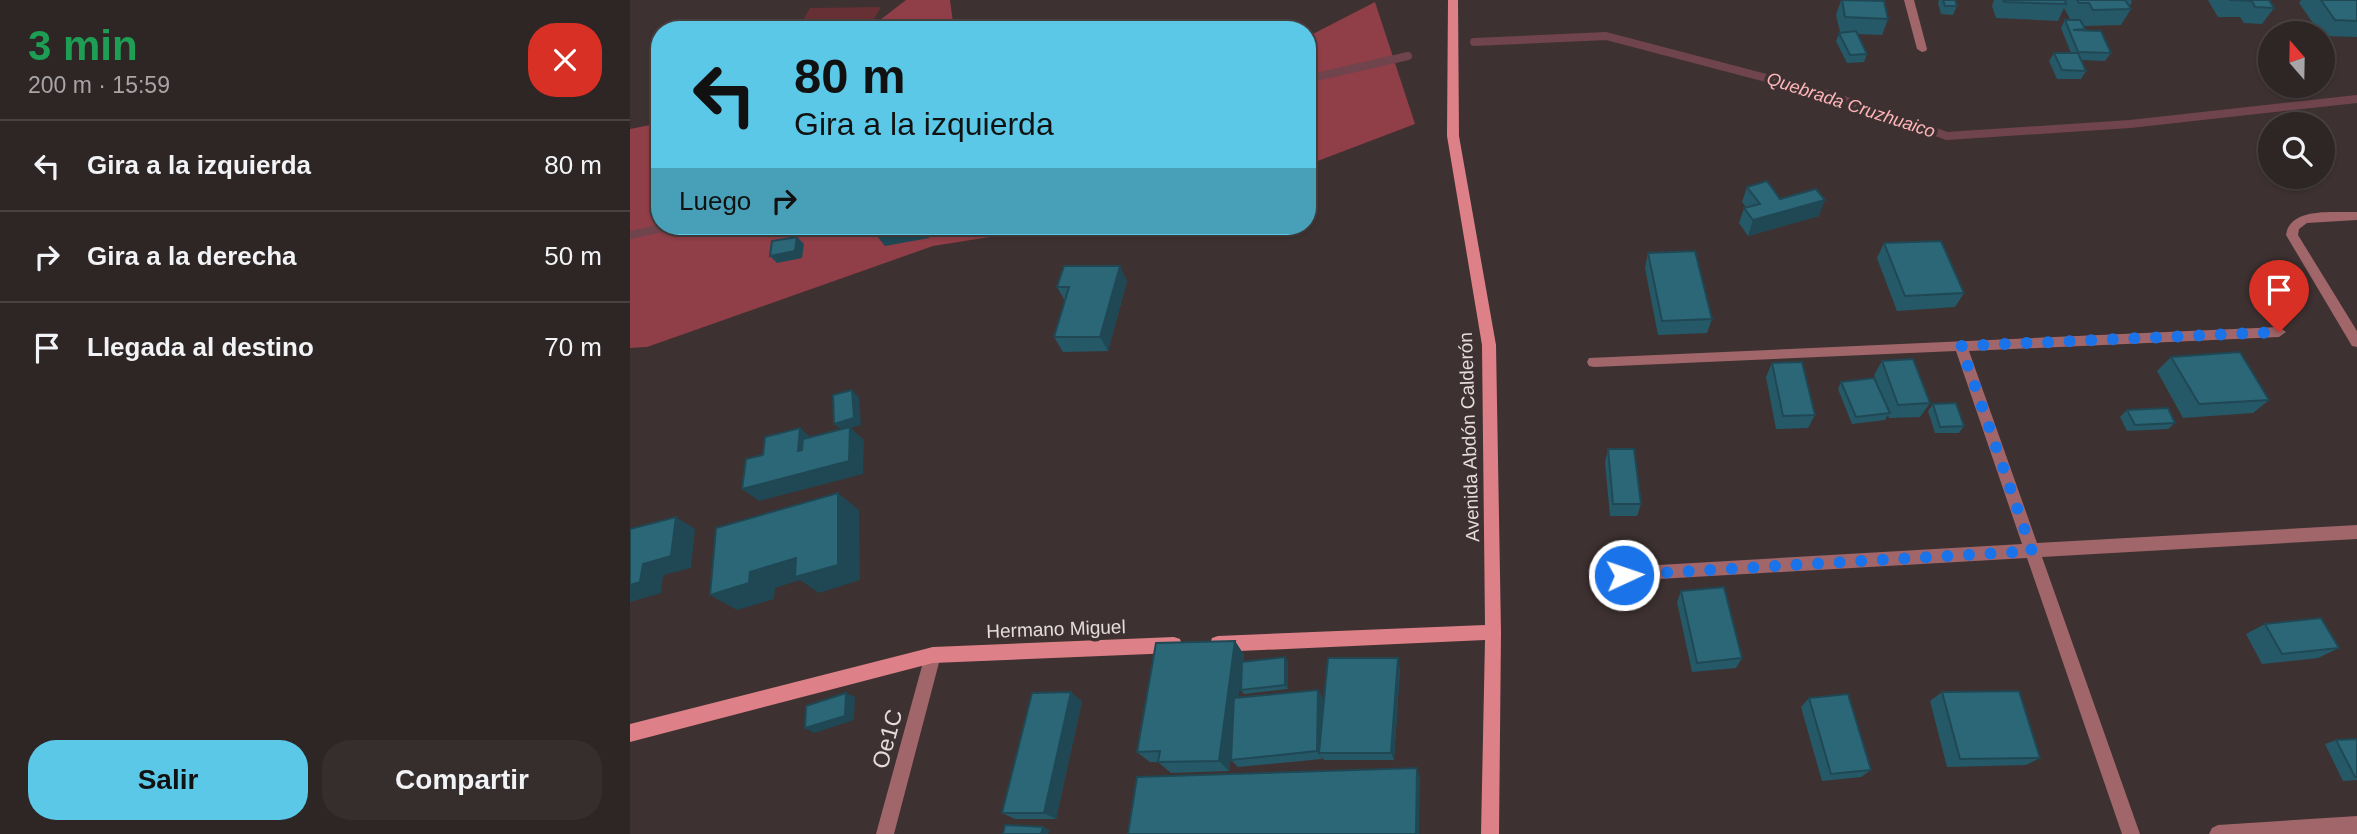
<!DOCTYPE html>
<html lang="es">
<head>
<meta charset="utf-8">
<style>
  body { margin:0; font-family:Helvetica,sans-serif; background:#362d2d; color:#f1f3f6; height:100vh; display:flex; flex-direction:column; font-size:26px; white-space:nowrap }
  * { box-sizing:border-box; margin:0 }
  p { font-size:23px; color:#a7a5a7 }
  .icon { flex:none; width:38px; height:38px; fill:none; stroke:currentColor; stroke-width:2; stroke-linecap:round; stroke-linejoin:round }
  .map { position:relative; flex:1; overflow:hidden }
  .drawer { display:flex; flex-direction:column; background:#2e2525; width:630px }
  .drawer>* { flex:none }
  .hud { position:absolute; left:21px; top:21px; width:665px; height:214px; border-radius:28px; box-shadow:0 2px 5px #0004,0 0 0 2px #494242; background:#5ac8e6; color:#111; overflow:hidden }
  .needle { width:46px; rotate:340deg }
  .fabs { position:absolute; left:1628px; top:21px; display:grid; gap:14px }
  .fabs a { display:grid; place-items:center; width:77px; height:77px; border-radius:50%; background:#2e2525; box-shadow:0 2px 5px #0004,0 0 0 2px #494242; font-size:35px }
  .pin { position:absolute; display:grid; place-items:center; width:60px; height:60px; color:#fff; margin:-72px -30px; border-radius:50% 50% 50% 0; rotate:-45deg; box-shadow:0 0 7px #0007 }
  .pin .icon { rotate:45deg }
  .me { position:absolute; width:77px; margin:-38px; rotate:87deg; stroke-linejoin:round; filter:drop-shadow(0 0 5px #0008) }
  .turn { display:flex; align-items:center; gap:24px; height:147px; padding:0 28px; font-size:32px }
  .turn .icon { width:91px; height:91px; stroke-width:2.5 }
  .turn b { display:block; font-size:49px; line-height:60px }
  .then { display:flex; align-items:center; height:66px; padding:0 28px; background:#0003; gap:14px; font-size:26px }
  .round { display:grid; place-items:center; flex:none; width:74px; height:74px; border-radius:28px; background:#362d2d }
  .summary { display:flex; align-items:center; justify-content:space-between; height:119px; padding:0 28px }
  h1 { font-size:42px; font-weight:700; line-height:52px; color:#1e9e55 }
  .primary-button { display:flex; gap:14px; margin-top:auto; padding:14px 28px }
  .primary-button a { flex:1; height:80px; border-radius:28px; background:#5ac8e6; color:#111; font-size:28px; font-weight:700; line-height:80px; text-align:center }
  .primary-button a+a { background:#362d2d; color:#f1f3f6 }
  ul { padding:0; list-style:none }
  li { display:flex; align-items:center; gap:21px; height:91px; padding:0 28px; border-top:2px solid #494242 }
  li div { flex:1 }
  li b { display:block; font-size:26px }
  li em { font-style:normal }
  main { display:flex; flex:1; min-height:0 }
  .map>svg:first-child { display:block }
  .green { fill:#673035 }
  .forest { fill:#903e47 }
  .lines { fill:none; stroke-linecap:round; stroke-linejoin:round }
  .stream { stroke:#70444d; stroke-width:8 }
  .street { fill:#a1666a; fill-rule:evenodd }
  .secondary { fill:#de8087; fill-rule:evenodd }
  .wall { fill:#265967 }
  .shaded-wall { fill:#1f4854 }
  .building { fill:#2c6778; stroke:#1f4854; stroke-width:2 }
  .route { stroke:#1a73e8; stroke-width:12; stroke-dasharray:0 21.6 }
  .labels { text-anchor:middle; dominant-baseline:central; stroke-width:7; stroke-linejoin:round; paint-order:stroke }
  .far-water-label { font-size:18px; font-style:italic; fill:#feb5b9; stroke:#3e3131 }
  .street-label { font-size:19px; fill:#e4dbdb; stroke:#3e3131 }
  .near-street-label { font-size:23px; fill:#e4dbdb; stroke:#3e3131 }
</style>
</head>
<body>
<main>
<section class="drawer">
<div class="summary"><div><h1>3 min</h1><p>200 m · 15:59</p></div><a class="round" style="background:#d93025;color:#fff"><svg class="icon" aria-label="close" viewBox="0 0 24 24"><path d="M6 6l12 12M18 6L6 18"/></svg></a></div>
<ul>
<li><svg class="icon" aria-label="left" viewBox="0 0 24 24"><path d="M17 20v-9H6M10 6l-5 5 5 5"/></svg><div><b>Gira a la izquierda</b></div><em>80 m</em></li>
<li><svg class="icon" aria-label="right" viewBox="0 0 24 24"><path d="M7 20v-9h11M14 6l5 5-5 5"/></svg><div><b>Gira a la derecha</b></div><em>50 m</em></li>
<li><svg class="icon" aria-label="arrive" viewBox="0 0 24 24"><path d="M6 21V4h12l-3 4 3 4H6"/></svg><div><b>Llegada al destino</b></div><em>70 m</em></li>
</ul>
<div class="primary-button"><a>Salir</a><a>Compartir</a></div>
</section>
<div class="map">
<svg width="1727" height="834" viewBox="0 0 1727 834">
  <rect width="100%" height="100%" fill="#3e3131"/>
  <!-- green -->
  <path class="green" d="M251,7l-13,23h-71l13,-22z"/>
  <!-- forest -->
  <g class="forest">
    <path d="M276,0h44l4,30h-87z"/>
    <path d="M745,2l40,122 -108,41v-128z"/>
    <path d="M30,123v103h399l-126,20 -286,101 -17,1v-219z"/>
  </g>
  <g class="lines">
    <!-- stream -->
    <g class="stream">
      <path d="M844,42l132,-6 221,58 120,42 183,-12 227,-25"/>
      <path d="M677,79l101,-23"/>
      <path d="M0,235l41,-9"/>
    </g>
    <!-- street -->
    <g class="street">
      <path d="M1274,0h10l13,49 -1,2 -4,1 -5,-3z"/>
      <path d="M1727,212v8l-50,3 -8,6 -1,6 59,96v16l-5,-1 -66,-111c4,-29 49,-22 71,-23z"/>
      <path d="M1649,327l7,5 -7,5 -310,14 68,192 320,-18v14l-315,18 98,277h-18l-95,-276 -403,23 -5,-2 -3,-5 3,-5 5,-2 398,-23 -66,-193 -362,16 -5,-1 -2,-4 2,-4z"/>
      <path d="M303,647l6,2 2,6 -47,179h-18l49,-179 2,-6z"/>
      <path d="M1727,816v18h-148l3,-6 6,-3z"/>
    </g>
    <!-- secondary -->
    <g class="secondary">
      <path d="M818,0h10l1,136 37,209 5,287 -2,202h-18l4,-194 -267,12 -6,-2 -2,-6 2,-6 6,-2 267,-11 -3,-280 -35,-209z"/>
      <path d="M544,637l6,2 2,6 -2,6 -6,2 -241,10 -303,79v-18l303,-77z"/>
    </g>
  </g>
  <!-- wall -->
  <g class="wall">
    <path d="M1211,0l47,19 -6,16 -25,-1 10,20 -3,8 -17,1 -11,-22 4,-9 -4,-17z"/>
    <path d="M1309,0h16l2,6 -4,9 -12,-1 -3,-11z"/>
    <path d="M1364,0h137l1,2 -3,5 2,2 -10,16 -37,1 -4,-7h-10l-6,-11 -6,13 -62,-3 -4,-12z"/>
    <path d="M1578,0h61l5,8 -12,16 -18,-1 -4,-6h-22z"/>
    <path d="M1671,0h56v37l-35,-1v-3h-2l-21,-30z"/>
    <path d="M1435,20l20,9 -1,2 27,22 -6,8 -24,-1 5,11 -5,8h-24l-8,-18 5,-8h17l-10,-25z"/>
    <path d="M1117,187l33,12 39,17 -71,20 -9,-13 5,-15 2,-1 -4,-5z"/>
    <path d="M1254,243l80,50 -9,14 -58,4 -20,-53z"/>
    <path d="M1018,253l64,66 -5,14 -49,2 -13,-67z"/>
    <path d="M497,281l-19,70 -45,1 -9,-15 11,-36 -8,-14z"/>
    <path d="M1541,357l98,43 -16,13 -70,5 -26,-47z"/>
    <path d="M1252,361l48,42 -10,14 -31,1 -1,-3 -3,5 -33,4 -14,-35 3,-7 38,6 -5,-13z"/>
    <path d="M1142,363l43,52 -7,13 -32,1 -10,-52z"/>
    <path d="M1303,404l31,22 -5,7h-24l-7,-22z"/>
    <path d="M1497,410l48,13 -7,6 -41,2 -7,-14z"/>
    <path d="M978,449l33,55 -4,12h-27l-5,-54z"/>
    <path d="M1051,591l61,67 -6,10 -44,4 -15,-70z"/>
    <path d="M1635,624l74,24 -21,10 -56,6 -16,-30z"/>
    <path d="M605,641l9,14 -1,7 42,-5 3,5v27l-44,5 -3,-4 1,-17 -4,24 80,-7 5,9 -1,20 78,-51 -6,92h-70l-2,-3v2l-84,8 -7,-7v-3l-2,14 -58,2 -13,-11h-8l-13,-10z"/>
    <path d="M1312,692l98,66 -14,7 -79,2 -17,-66z"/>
    <path d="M1179,698l62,72 -10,7 -39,4 -21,-74z"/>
    <path d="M452,701l-26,118h-41l-13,-6z"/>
    <path d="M1727,739v41l-14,1 -18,-37 11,-4z"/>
  </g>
  <!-- shaded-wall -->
  <g class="shaded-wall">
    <path d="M1195,200l-6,16 -71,20 5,-16z"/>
    <path d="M271,226h30l-2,12 -44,8 -12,-15z"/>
    <path d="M167,237l7,7 -2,14 -25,5 -7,-7z"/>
    <path d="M490,266l7,15 -19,70 -8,-14z"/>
    <path d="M222,390l7,7 2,28 -10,3 13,12 -1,34 -104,27 -17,-12 100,-59 -8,-6z"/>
    <path d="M170,428l15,13 -2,23 -15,-13z"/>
    <path d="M208,493l21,17 1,70 -41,13 -19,-13 -25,8 -1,11 -37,11 -27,-15 40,-23 46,-14z"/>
    <path d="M46,517l19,12 -4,39 -28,7 -2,18 -31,9v-17l13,-21z"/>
    <path d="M605,641l9,14 -15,116 -10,-10z"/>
    <path d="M655,657l3,5v27l-3,-4z"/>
    <path d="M768,658l2,10 -6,92 -3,-7z"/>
    <path d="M688,690l5,9 -1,54h-3l3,6 -5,-8z"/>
    <path d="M441,692l11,9 -26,118 -12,-6z"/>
    <path d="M216,693l9,4 -1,23 -40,13 -9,-5z"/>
    <path d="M787,768l3,10 -1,56h-3z"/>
    <path d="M413,827l7,3 -2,4h-7z"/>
  </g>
  <!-- building -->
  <g class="building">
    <path d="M1212,0l42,1 4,18 -43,-2z"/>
    <path d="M1313,0h12l2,6h-12z"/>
    <path d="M1373,0h62l1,4 -62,-2z"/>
    <path d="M1447,0h48l6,9 -38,1 -4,-7h-10z"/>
    <path d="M1599,0h40l5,8 -19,-1 -3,-6z"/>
    <path d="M1691,0h36v21l-22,-1z"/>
    <path d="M1435,20h15l5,9 -12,1 28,1 10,22 -33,-1z"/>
    <path d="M1226,31l11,23 -17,1 -11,-22z"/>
    <path d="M1424,53h24l8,18 -24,-1z"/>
    <path d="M1137,181l13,18 36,-10 9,11 -72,20 -9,-12 16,-4 -13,-17z"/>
    <path d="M244,226h27l-28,5z"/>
    <path d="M167,237l-2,14 -25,5 2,-15z"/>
    <path d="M1311,241l23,52 -59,3 -21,-53z"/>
    <path d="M1065,251l17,68 -50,2 -14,-68z"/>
    <path d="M434,266h56l-20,71h-46l15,-50h-12z"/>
    <path d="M1610,352l29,48 -70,4 -28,-47z"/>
    <path d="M1283,359l17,44 -32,2 -16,-44z"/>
    <path d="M1172,362l13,53 -32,1 -11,-53z"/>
    <path d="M1244,378l16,35 -34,4 -15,-35z"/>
    <path d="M222,390l2,28 -20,6 -1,-29z"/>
    <path d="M1326,403l8,23 -24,1 -7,-23z"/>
    <path d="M1538,408l7,15 -40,2 -8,-15z"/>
    <path d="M220,427l-1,34 -107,28 4,-30 17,-4 2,-18 35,-9 -2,23 4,-1 1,-11z"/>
    <path d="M978,449h26l7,55h-28z"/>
    <path d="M208,493v72l-43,12 1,-19 -46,14 -1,11 -39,12 6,-67z"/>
    <path d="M46,517l-5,39 -28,8 -3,18 -10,3v-56z"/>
    <path d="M1094,587l18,71 -45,5 -16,-72z"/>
    <path d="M1691,618l18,30 -57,6 -17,-30z"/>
    <path d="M605,641l-16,120 -61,1 2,-11 -23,1 19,-109z"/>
    <path d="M655,657v28l-44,5 1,-28z"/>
    <path d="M698,658h70l-7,95h-72z"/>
    <path d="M688,690l-1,61 -86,9 3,-62z"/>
    <path d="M1389,691l21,67 -80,1 -18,-67z"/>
    <path d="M441,692l-27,121h-42l30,-120z"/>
    <path d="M216,693l-1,23 -40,12 1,-22z"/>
    <path d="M1218,694l23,76 -40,4 -22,-76z"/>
    <path d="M1727,739v38h-2l-19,-37z"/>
    <path d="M787,768l-1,66h-288l9,-57z"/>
    <path d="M375,825l38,2 -2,7h-38z"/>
  </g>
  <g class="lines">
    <!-- route -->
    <path class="route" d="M994,575l408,-24 -71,-205 318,-14"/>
  </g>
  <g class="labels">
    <!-- far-water labels -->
    <g class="far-water-label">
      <text transform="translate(1221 105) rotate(18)">Quebrada Cruzhuaico</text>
    </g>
    <!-- street labels -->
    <g class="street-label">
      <text transform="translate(839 437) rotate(-92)">Avenida Abdón Calderón</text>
      <text transform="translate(426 629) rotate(-2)">Hermano Miguel</text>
    </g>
    <!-- near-street labels -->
    <g class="near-street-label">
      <text transform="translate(257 739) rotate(-75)">Oe1C</text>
    </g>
  </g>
</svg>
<div class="fabs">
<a><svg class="needle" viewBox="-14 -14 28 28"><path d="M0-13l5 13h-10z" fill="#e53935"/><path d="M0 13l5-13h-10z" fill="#a7a5a7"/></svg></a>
<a><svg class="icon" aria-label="search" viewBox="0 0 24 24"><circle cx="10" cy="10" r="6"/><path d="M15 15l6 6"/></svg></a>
</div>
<div class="pin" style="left:1649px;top:332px;background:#d93025"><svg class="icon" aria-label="arrive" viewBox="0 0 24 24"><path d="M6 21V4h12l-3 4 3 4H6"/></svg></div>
<svg class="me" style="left:994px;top:575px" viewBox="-20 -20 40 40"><circle r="17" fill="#1a73e8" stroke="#fff" stroke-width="3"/><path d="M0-11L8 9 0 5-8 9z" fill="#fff"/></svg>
<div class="hud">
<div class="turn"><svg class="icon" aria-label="left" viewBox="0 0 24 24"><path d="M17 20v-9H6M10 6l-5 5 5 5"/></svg><div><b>80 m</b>Gira a la izquierda</div></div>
<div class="then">Luego<svg class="icon" aria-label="right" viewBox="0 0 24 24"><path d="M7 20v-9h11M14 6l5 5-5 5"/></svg></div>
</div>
</div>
</main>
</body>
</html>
